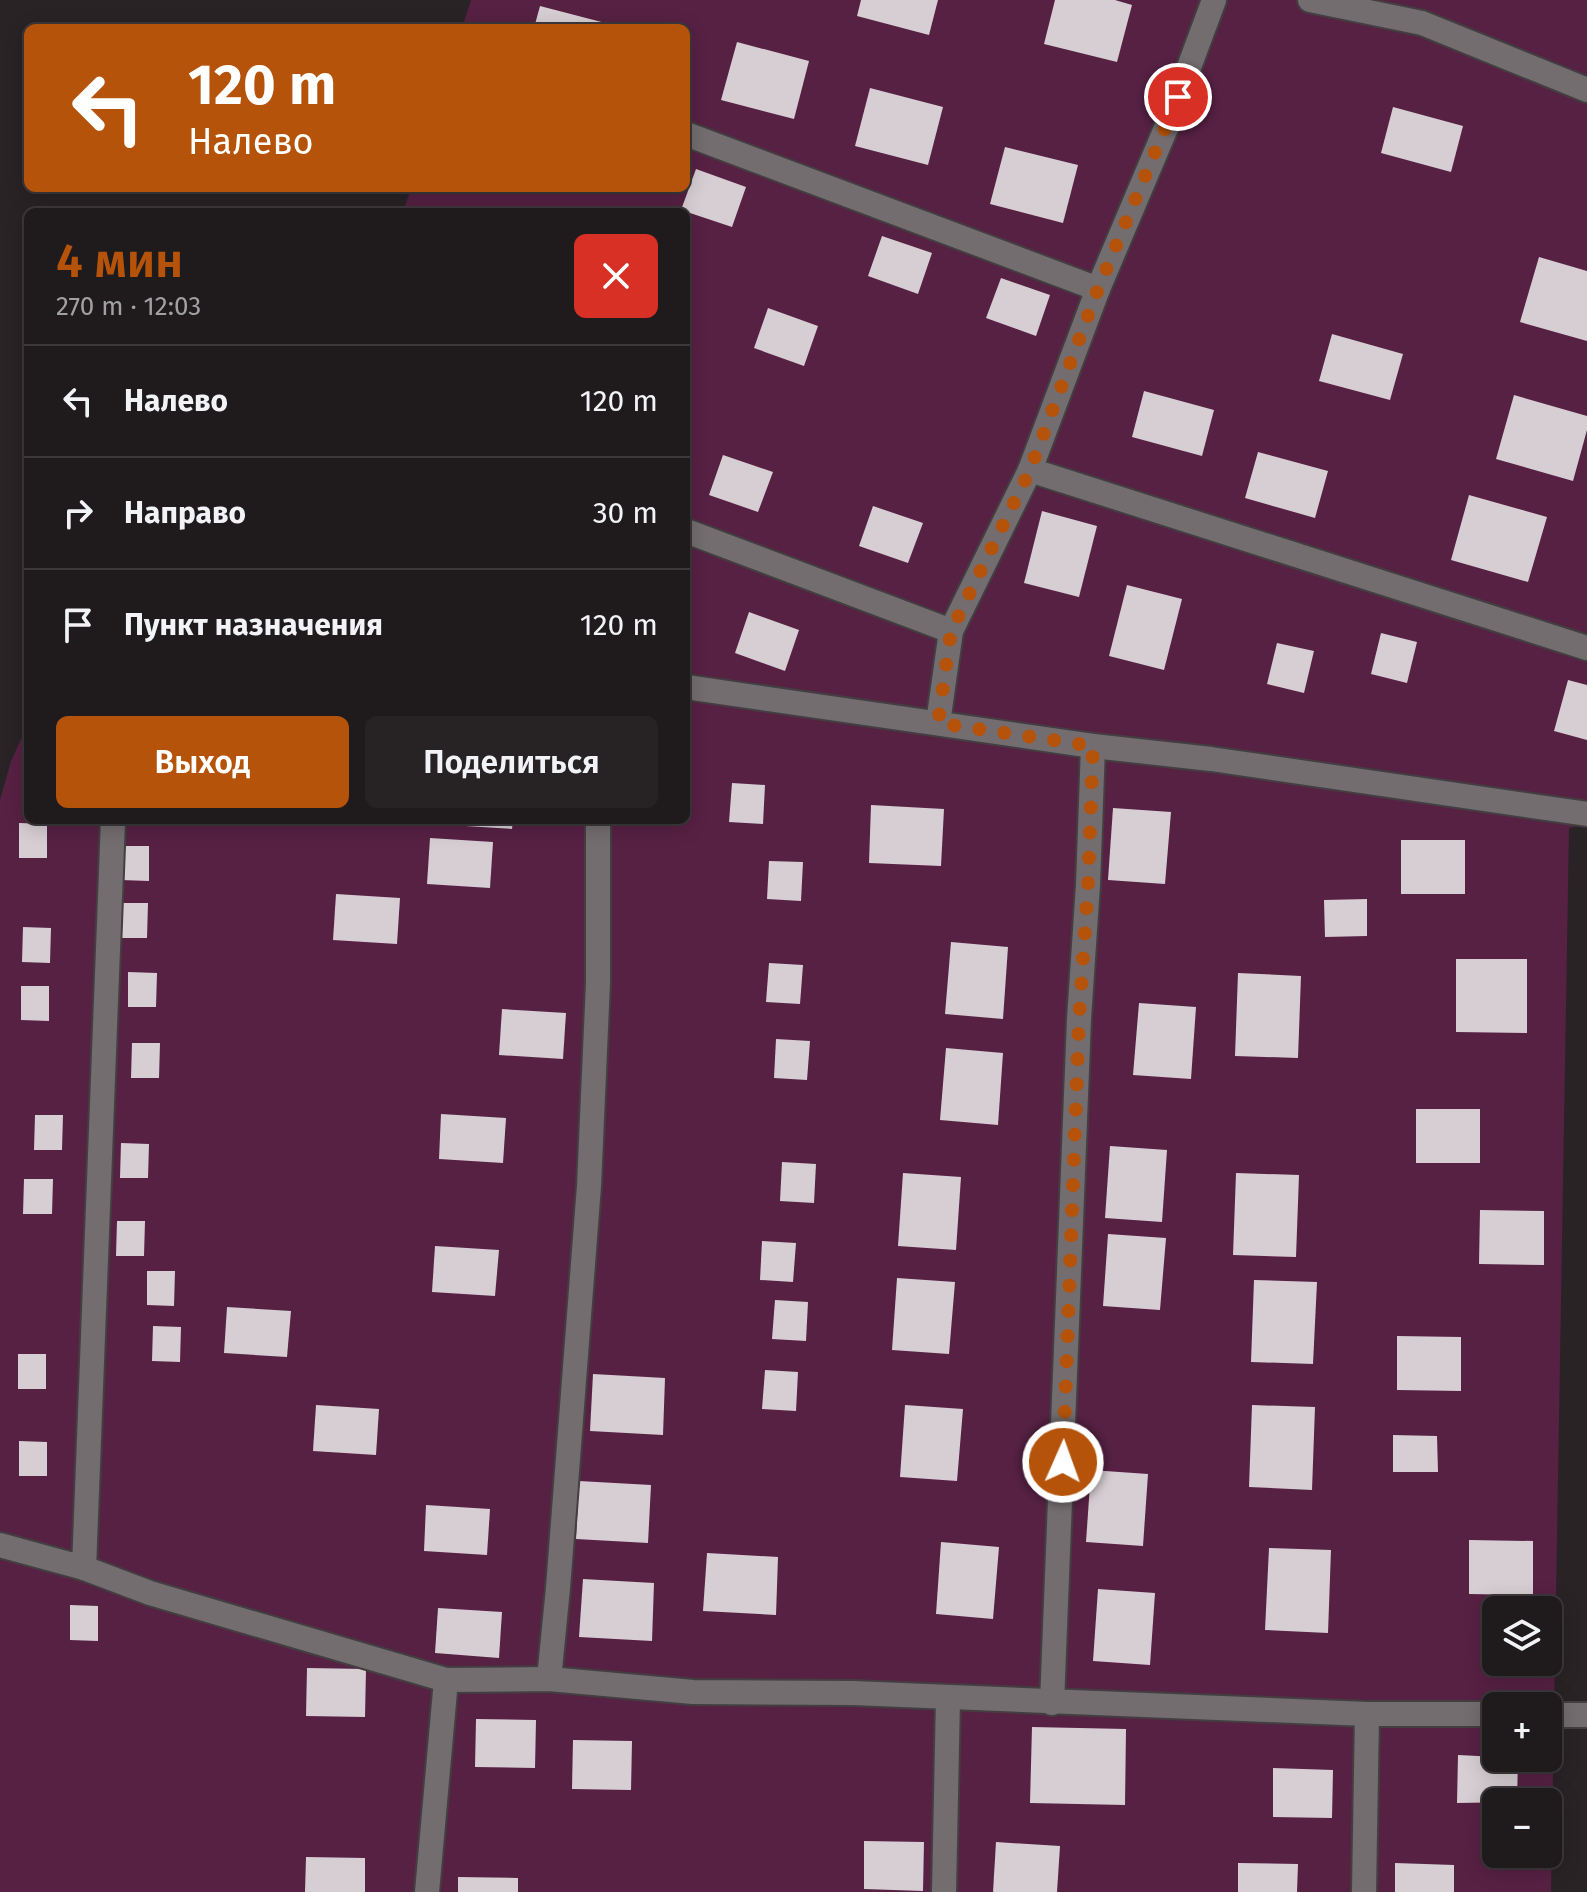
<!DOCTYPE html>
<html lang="ru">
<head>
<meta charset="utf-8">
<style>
  body { margin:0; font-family:"Fira Sans",sans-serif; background:#272325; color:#f1f3f6; height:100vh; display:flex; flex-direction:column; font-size:30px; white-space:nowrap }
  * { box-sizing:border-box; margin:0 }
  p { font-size:26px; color:#a1a1a3 }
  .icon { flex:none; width:44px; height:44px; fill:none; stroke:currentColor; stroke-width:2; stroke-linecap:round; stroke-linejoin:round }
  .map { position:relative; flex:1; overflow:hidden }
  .side { position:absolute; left:24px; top:208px; width:666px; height:616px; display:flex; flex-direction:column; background:#1f1a1c; border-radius:12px; box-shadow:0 4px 20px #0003,0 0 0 2px #3c383b }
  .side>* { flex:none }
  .guide { position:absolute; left:24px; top:24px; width:666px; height:168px; border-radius:12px; box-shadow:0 4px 20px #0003,0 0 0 2px #3c383b; background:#b45309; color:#fff; overflow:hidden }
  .controls { position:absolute; left:1482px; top:1596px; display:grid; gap:16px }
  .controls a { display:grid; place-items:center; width:80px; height:80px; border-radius:12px; background:#1f1a1c; box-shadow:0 4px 20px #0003,0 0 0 2px #3c383b; font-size:40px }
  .pin { position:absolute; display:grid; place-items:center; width:68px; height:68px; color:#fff; margin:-34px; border:4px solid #fff; border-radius:50%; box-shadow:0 2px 8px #0007 }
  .me { position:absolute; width:88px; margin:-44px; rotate:2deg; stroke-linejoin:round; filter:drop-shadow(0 0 6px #0008) }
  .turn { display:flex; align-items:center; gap:28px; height:168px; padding:0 32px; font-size:36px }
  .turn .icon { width:104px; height:104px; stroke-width:2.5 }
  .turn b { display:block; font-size:56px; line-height:68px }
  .round { display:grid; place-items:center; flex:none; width:84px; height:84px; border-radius:12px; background:#272325 }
  .head { display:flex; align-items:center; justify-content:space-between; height:136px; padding:0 32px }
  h1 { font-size:48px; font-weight:600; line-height:60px; color:#b45309 }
  .button { display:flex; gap:16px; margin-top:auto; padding:16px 32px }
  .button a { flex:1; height:92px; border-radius:12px; background:#b45309; color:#fff; font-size:32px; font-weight:600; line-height:92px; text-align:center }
  .button a+a { background:#272325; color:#f1f3f6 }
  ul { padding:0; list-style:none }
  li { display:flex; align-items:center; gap:24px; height:112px; padding:0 32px; border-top:2px solid #3c383b }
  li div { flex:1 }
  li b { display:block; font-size:30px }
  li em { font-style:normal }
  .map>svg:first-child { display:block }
  .green { fill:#572144; fill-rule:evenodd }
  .building { fill:#d6ced2 }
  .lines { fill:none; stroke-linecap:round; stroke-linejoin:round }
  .lane-casing { stroke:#433f41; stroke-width:28 }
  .street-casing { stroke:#433f41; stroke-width:28 }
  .lane { stroke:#736d70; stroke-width:24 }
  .street { stroke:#736d70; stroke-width:24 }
  .route { stroke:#b45309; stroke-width:14; stroke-dasharray:0 25.2 }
</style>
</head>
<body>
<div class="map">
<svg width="1587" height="1892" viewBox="0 0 1587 1892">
  <rect width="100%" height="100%" fill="#292326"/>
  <!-- green -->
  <path class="green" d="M471,0h1116v823l-18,5 -18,1064h-1551v-1092l11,-39 17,-37v96h658v-608h-283l8,-24h275v-160h-224zM1496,1610h52v52h-52zM1496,1706h52v52h-52zM1496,1802h52v52h-52z"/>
  <!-- building -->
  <g class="building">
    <path d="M861,0h77l-9,35 -72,-19z"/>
    <path d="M1055,0h60l17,5 -15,57 -73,-18z"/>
    <path d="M540,6l73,19 -1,3h-78z"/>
    <path d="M737,42l72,19 -15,58 -73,-19z"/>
    <path d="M870,88l73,19 -15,58 -73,-19z"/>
    <path d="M1393,107l70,19 -12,46 -70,-19z"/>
    <path d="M1005,147l73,18 -15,58 -73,-19z"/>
    <path d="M696,169l50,18 -14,40 -51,-17z"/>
    <path d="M882,236l50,17 -14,41 -50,-18z"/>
    <path d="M1539,257l48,14v70l-67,-19z"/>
    <path d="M1001,278l49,17 -14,41 -50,-18z"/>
    <path d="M768,308l50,18 -14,40 -50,-18z"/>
    <path d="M1332,334l71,20 -13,46 -71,-19z"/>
    <path d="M1144,391l70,19 -12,46 -70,-19z"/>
    <path d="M1514,395l73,21v14l-14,51 -77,-22z"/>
    <path d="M1258,452l70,19 -13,47 -70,-20z"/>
    <path d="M723,455l50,17 -15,40 -49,-17z"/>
    <path d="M1469,495l78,22 -19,65 -77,-22z"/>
    <path d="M873,506l50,17 -15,40 -49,-17z"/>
    <path d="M1042,511l55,15 -18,71 -55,-14z"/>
    <path d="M1127,585l55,14 -18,71 -55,-14z"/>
    <path d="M749,612l50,18 -14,41 -50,-18z"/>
    <path d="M1381,633l36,9 -10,41 -36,-9z"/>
    <path d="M1277,643l37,8 -10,42 -37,-9z"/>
    <path d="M1568,680l19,5v55l-33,-9z"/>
    <path d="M732,783l33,2 -2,39 -34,-2z"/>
    <path d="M871,805l73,4 -3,57 -72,-3z"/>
    <path d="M1113,808l58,4 -6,72 -57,-4z"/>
    <path d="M449,820h64l-1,9 -63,-4z"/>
    <path d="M19,823l28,1v34h-28z"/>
    <path d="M430,838l63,4 -3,46 -63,-4z"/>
    <rect x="1401" y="840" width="64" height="54"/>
    <path d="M121,846h28v35l-28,-1z"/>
    <path d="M769,861l34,1 -2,39 -34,-2z"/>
    <path d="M336,894l64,4 -3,46 -64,-4z"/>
    <path d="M1367,899v37l-42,1 -1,-37z"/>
    <path d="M119,903h29l-1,35h-28z"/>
    <path d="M23,927l28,1 -1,35 -28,-1z"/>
    <path d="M951,942l57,5 -5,72 -58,-5z"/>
    <path d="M1456,959h71v74l-71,-1z"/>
    <path d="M769,963l34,2 -3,39 -34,-2z"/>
    <path d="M128,972l29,1 -1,34h-28z"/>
    <path d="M1238,973l63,3 -3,82 -63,-2z"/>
    <path d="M21,986h28v35l-28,-1z"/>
    <path d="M1139,1003l57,4 -5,72 -58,-4z"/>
    <path d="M502,1009l64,4 -3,46 -64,-4z"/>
    <path d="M776,1039l34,2 -3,39 -33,-2z"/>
    <path d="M132,1043h28l-1,35h-28z"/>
    <path d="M946,1048l57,5 -5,72 -58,-5z"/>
    <rect x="1416" y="1109" width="64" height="54"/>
    <path d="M441,1114l65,4 -3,45 -64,-4z"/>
    <path d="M35,1115h28l-1,35h-28z"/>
    <path d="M121,1143l28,1 -1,34h-28z"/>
    <path d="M1110,1146l57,4 -5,72 -57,-4z"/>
    <path d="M782,1162l34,2 -2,39 -34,-2z"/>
    <path d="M903,1173l58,4 -5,73 -58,-4z"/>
    <path d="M1236,1173l63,2 -3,82 -63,-2z"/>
    <path d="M24,1179h29l-1,35h-29z"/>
    <path d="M1480,1210l64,1v54l-65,-1z"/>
    <path d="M117,1221h28l-1,35h-28z"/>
    <path d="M1108,1234l58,4 -6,72 -57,-4z"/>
    <path d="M762,1241l34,2 -3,39 -33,-2z"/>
    <path d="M435,1246l64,4 -4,46 -63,-4z"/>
    <path d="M147,1271h28l-1,35 -27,-1z"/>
    <path d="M897,1278l58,4 -6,72 -57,-4z"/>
    <path d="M1254,1280l63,2 -4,82 -62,-2z"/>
    <path d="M775,1300l33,2 -2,39 -34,-2z"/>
    <path d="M227,1307l64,4 -4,46 -63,-4z"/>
    <path d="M153,1326l28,1 -1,35 -28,-1z"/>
    <path d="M1397,1336l64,1v54l-64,-1z"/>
    <rect x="18" y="1354" width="28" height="35"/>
    <path d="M765,1370l33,2 -2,39 -34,-2z"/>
    <path d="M593,1374l72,4 -2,57 -73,-4z"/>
    <path d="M316,1405l63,4 -3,46 -63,-4z"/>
    <path d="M905,1405l58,4 -6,72 -57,-4z"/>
    <path d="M1252,1405l63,2 -3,83 -63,-3z"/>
    <path d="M1393,1435l44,1 1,36h-45z"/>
    <path d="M19,1441l28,1v34h-28z"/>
    <path d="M1091,1470l57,4 -5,72 -57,-4z"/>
    <path d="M579,1481l72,4 -3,58 -72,-4z"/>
    <path d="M426,1505l64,4 -3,46 -63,-4z"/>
    <path d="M1469,1540l64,1v54l-64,-1z"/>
    <path d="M941,1542l58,5 -6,72 -57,-5z"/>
    <path d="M1269,1548l62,2 -3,83 -63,-3z"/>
    <path d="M707,1553l71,4 -2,58 -73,-4z"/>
    <path d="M583,1579l71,4 -2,58 -73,-4z"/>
    <path d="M1098,1589l57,4 -5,72 -57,-4z"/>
    <path d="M70,1605l28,1v35l-28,-1z"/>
    <path d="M438,1608l64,4 -3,46 -64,-5z"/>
    <path d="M307,1668l59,1 -1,48 -59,-1z"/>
    <path d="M476,1719l60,1 -1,48 -60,-1z"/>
    <path d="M1032,1727l94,2 -1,76 -95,-2z"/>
    <path d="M573,1740l59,1 -1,49 -59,-1z"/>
    <path d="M1458,1755l60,3 -1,44 -60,1z"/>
    <path d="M1273,1768l60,2 -1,48 -59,-1z"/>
    <path d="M864,1841l60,1 -1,49 -59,-2z"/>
    <path d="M996,1842l64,4 -3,46h-64z"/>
    <path d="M306,1857l59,1v34h-60z"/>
    <path d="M1238,1863l60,1 -1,28h-59z"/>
    <path d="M1395,1863l59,2v27h-59z"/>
    <path d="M458,1877l60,1v14h-60z"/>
  </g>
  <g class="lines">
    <!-- lane casing -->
    <g class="lane-casing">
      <g id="lane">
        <path d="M1310,0l112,23 165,67"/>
        <path d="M686,134l412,155"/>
        <path d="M1030,470l557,178"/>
        <path d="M686,531l265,100"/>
        <path d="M686,687l407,59 118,13 376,55"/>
        <path d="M938,723l13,-92 79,-161 68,-181 71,-168 45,-121"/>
        <path d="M0,1545l84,23 29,-748"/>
        <path d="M84,1568l66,25 296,87 103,-1 144,13 160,1 514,21h129"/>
        <path d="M549,1679l9,-91 31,-402 9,-203v-163"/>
        <path d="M1052,1703l27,-684 9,-134 5,-139"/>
        <path d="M1548,1715h39"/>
        <path d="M427,1892l19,-212"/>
      </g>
    </g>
    <!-- street casing -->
    <g class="street-casing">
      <g id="street">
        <path d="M944,1892l4,-194"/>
        <path d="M1364,1892l3,-178"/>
      </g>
    </g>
    <!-- lane -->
    <use href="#lane" class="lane"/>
    <!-- street -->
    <use href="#street" class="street"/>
  </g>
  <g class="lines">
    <!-- route -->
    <path class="route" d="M1063,1462l16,-443 9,-134 5,-139 -155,-23 13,-92 79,-161 68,-181 80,-192"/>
  </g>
</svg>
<div class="controls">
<a><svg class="icon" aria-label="layers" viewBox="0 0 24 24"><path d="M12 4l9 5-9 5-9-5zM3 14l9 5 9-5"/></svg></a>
<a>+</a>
<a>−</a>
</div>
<div class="pin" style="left:1178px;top:97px;background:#d93025"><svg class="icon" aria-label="arrive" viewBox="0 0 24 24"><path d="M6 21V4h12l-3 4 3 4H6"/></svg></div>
<svg class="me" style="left:1063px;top:1462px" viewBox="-20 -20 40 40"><circle r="17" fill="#b45309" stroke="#fff" stroke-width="3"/><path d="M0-11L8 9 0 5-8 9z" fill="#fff"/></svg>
<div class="guide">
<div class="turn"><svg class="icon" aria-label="left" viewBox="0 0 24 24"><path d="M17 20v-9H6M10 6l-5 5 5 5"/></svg><div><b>120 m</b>Налево</div></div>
</div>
<section class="side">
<div class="head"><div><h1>4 мин</h1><p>270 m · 12:03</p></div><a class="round" style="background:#d93025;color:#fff"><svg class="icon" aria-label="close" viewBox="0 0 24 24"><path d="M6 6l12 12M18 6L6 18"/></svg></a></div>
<ul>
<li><svg class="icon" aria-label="left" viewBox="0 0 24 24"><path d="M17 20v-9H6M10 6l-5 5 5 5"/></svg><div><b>Налево</b></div><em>120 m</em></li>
<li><svg class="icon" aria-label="right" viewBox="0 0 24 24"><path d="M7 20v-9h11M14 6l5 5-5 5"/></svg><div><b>Направо</b></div><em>30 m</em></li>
<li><svg class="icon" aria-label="arrive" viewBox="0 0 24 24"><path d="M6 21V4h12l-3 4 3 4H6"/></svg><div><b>Пункт назначения</b></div><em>120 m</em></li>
</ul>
<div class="button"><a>Выход</a><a>Поделиться</a></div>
</section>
</div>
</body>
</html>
